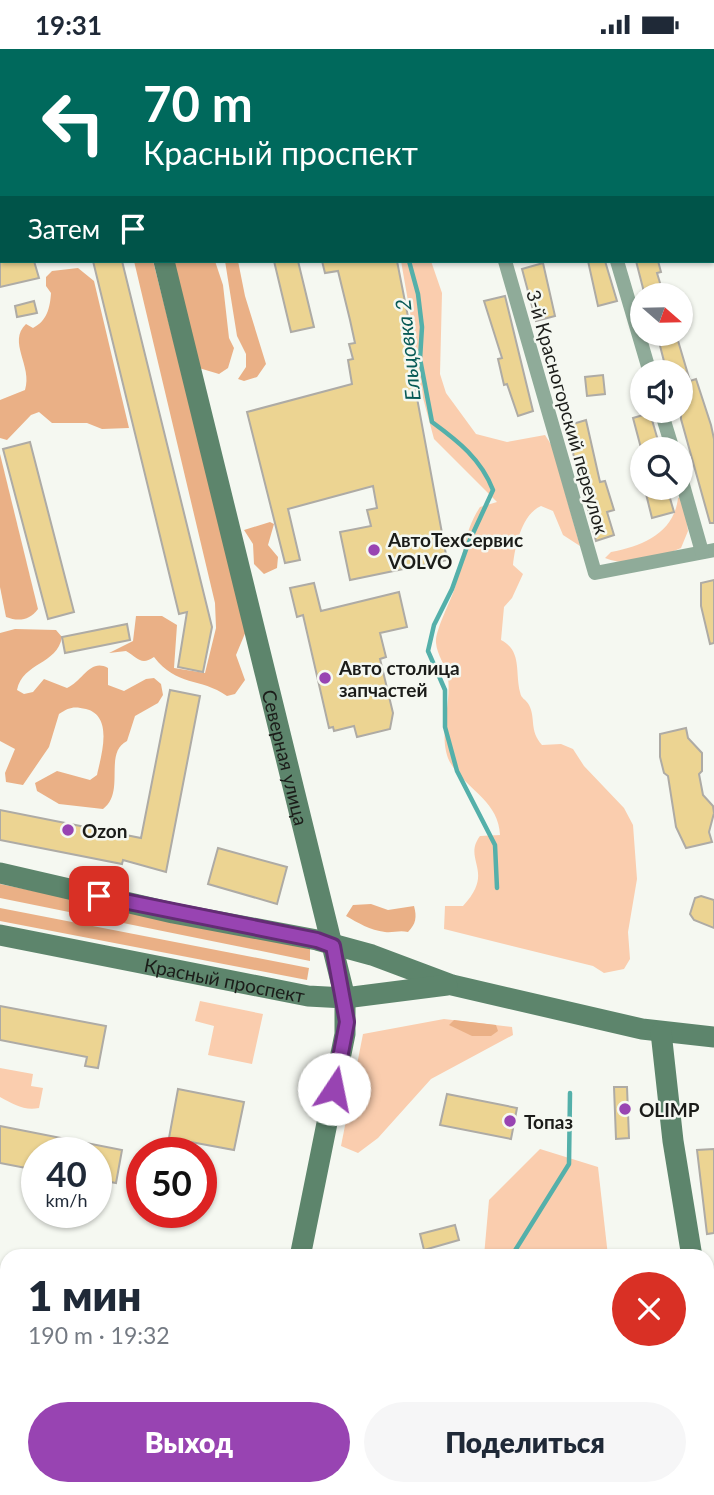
<!DOCTYPE html>
<html lang="ru">
<head>
<meta charset="utf-8">
<style>
  body { margin:0; font-family:Lato,sans-serif; background:#f6f6f7; color:#1f2937; height:100vh; display:flex; flex-direction:column; font-size:26px; white-space:nowrap }
  * { box-sizing:border-box; margin:0 }
  p { font-size:23px; color:#747a83 }
  .icon { flex:none; width:38px; height:38px; fill:none; stroke:currentColor; stroke-width:2; stroke-linecap:round; stroke-linejoin:round }
  .map { position:relative; flex:1; overflow:hidden }
  .drawer { position:absolute; left:0px; top:1200px; width:714px; height:247px; display:flex; flex-direction:column; background:#fff; border-radius:21px 21px 0 0; box-shadow:0 2px 5px #0004 }
  .drawer>* { flex:none }
  .hud { position:absolute; left:0px; top:0px; width:714px; height:214px; box-shadow:0 2px 5px #0004; background:#00695c; color:#fff; overflow:hidden }
  .needle { width:46px; rotate:110deg }
  .tools { position:absolute; left:630px; top:234px; display:grid; gap:14px }
  .tools a { display:grid; place-items:center; width:63px; height:63px; border-radius:50%; background:#fff; box-shadow:0 2px 5px #0004; font-size:35px }
  .speed { position:absolute; left:21px; top:1088px; display:flex; gap:14px; font-size:35px; font-weight:700; text-align:center }
  .speed>* { display:grid; place-content:center; width:91px; height:91px; border-radius:50%; background:#fff; box-shadow:0 2px 5px #0004; line-height:1 }
  .speed small { font-size:18px; font-weight:400 }
  .speed .limit { border:10px solid #d22; background:#fff; color:#111 }
  .pin { position:absolute; display:grid; place-items:center; width:60px; height:60px; color:#fff; margin:-30px; border-radius:14px; box-shadow:0 4px 10px #0006 }
  .me { position:absolute; width:77px; margin:-38px; rotate:11deg; stroke-linejoin:round; filter:drop-shadow(0 0 5px #0008) }
  .turn { display:flex; align-items:center; gap:24px; height:147px; padding:0 28px; font-size:32px }
  .turn .icon { width:91px; height:91px; stroke-width:2.5 }
  .turn b { display:block; font-size:49px; line-height:60px }
  .then { display:flex; align-items:center; height:66px; padding:0 28px; background:#0003; gap:14px; font-size:26px }
  .round { display:grid; place-items:center; flex:none; width:74px; height:74px; border-radius:37px; background:#f6f6f7 }
  .headline { display:flex; align-items:center; justify-content:space-between; height:119px; padding:0 28px }
  h1 { font-size:42px; font-weight:800; line-height:52px }
  .cta { display:flex; gap:14px; margin-top:auto; padding:14px 28px }
  .cta a { flex:1; height:80px; border-radius:42px; background:#9844b2; color:#fff; font-size:28px; font-weight:800; line-height:80px; text-align:center }
  .cta a+a { background:#f6f6f7; color:#1f2937 }
  .status { display:flex; justify-content:space-between; align-items:center; height:49px; padding:0 35px; background:#fff; direction:ltr }
  .status svg { height:19px; fill:currentColor }
  .map>svg:first-child { display:block }
  .green { fill:#facdae }
  .forest { fill:#eab086 }
  .lines { fill:none; stroke-linecap:round; stroke-linejoin:round }
  .stream { stroke:#54b0aa; stroke-width:4.5 }
  .building { fill:#ecd492; stroke:#aeaba5; stroke-width:2 }
  .street { stroke:#8fab99; stroke-width:14 }
  .secondary { stroke:#5d856c; stroke-width:21 }
  .route-casing { stroke:#632c74; stroke-width:18 }
  .route { stroke:#9844b2; stroke-width:12 }
  .poi-dot { fill:#9844b2; stroke:#f5f8f1; stroke-width:2.5 }
  .labels { text-anchor:middle; dominant-baseline:central; stroke-width:5; stroke-linejoin:round; paint-order:stroke }
  .street-label { font-size:19px; fill:#1b1c19; stroke:#f5f8f1 }
  .poi-label { font-size:19px; font-weight:bold; fill:#1b1c19; stroke:#f5f8f1; text-anchor:start }
  .water-label { font-size:21px; font-style:italic; fill:#075a56; stroke:#f5f8f1 }
</style>
</head>
<body>
<div class="status"><b>19:31</b><svg viewBox="0 0 49 12"><path d="M0 12V9h3v3zM5 12V6h3v6zM10 12V3h3v9zM15 12V0h3v12zM26 1h20v11H26zM47 4h2v5h-2z"/></svg></div>
<div class="map">
<svg width="714" height="1446" viewBox="0 0 714 1446">
  <rect width="100%" height="100%" fill="#f5f8f1"/>
  <!-- green -->
  <g class="green">
    <path d="M401,212h30l11,32 -2,81 6,19 30,41 31,8 38,-7 7,11 28,100 -17,-11 -10,-24 -12,-5c-19,8 -26,40 -28,59l10,9 -11,24 -8,9 -3,33c21,11 14,31 19,52 1,7 6,7 9,13 7,14 0,25 13,40l19,-1 12,5 11,17 40,42 9,17 4,54 -9,53 2,27 -6,10 -20,4 -11,-7 -149,-37 1,-23h18c33,-35 -1,-46 17,-70l20,-1c-1,-32 -30,-44 -47,-68 -18,-25 -1,-61 -5,-89 -2,-12 -11,-23 -12,-35 -1,-13 15,-42 19,-56 9,-30 7,-52 25,-80l17,-5 -63,-63 -19,-71v-27z"/>
    <path d="M683,447l5,35 -7,17c-25,10 -50,20 -76,10l6,-6c32,-6 63,-19 67,-54z"/>
    <path d="M200,952l63,13 -11,50 -44,-9 6,-29 -19,-5z"/>
    <path d="M444,970l68,8 1,8 -82,44 -53,59 -20,15 -17,-7 22,-112z"/>
    <path d="M0,1019l33,6 -2,12 12,2 -4,20c-15,3 -26,-4 -39,-11z"/>
    <path d="M540,1100l58,18 10,89h-124l5,-56z"/>
    <path d="M485,1440h98l4,6h-99z"/>
  </g>
  <!-- forest -->
  <g class="forest">
    <path d="M134,212h19l84,328 9,42 -10,24 9,25 -10,14 -8,2c-27,-19 -50,-9 -73,-39 -13,9 -16,1 -28,-6l-17,2 24,-12 3,-25h26l15,9 -3,43 31,5 11,-45 -1,-25z"/>
    <path d="M173,212h42l8,24 6,53 5,10 -6,20 -9,6 -20,-6z"/>
    <path d="M225,212h13l7,35 21,68 -9,13 -13,4 -6,-2 8,-12v-13l-9,-18z"/>
    <path d="M78,219l16,13 35,147 -27,1 -15,-6h-35l-13,-11 -8,3 -24,25 -7,-2v-38l25,-10c8,-24 -18,-48 1,-66l7,4c14,-7 17,-20 18,-35l-5,-7v-9l6,-6z"/>
    <path d="M0,405l38,155c-8,11 -19,13 -32,8l-6,-30z"/>
    <path d="M270,473l4,2 -6,21 10,12 -1,11 -13,6 -10,-10 -1,-20 -9,-14z"/>
    <path d="M15,580l41,1 6,7c-5,28 -39,25 -45,53l7,4 9,-2 11,-13 23,9c16,-7 23,-30 41,-20v17l16,6 22,-12 8,-1 7,6 2,11 -5,8 -23,13 -8,25c-24,12 -1,51 -24,68l-44,-5 -22,-13 -2,-8 22,-12 33,9 7,-5c4,-19 17,-59 -11,-66 -12,-3 -17,-2 -27,5l-10,33 -26,38 -17,-3 -1,-9 10,-24 -15,-8v-108z"/>
    <path d="M0,835l310,64v13l-310,-63z"/>
    <path d="M371,855l17,6 26,-4c3,11 2,18 -6,26 -9,-2 -15,1 -23,0 -15,-2 -27,-9 -39,-16l7,-11z"/>
    <path d="M0,859l309,60 -2,12 -307,-59z"/>
    <path d="M454,971l42,5 2,6 -7,5h-19l-23,-11z"/>
  </g>
  <g class="lines">
    <!-- stream -->
    <g class="stream">
      <path d="M435,2v-2"/>
      <path d="M409,212l9,33 4,33 -2,32 12,63c26,19 49,37 61,68l-25,54 -16,45 -18,36 -6,26 17,39v37l12,44 38,74 2,43"/>
      <path d="M511,1208l58,-93 1,-71"/>
      <path d="M567,1440l2,6"/>
    </g>
  </g>
  <!-- building -->
  <g class="building">
    <path d="M0,212h34l5,17 -39,9z"/>
    <path d="M93,212h29l90,366 -9,45 -25,-5 9,-55 -8,2z"/>
    <path d="M274,212h24l16,66 -23,5z"/>
    <path d="M322,212h75l16,81 -6,2 40,216 -97,20 -10,-48 31,-6 -4,-16 10,-2 -4,-22 -85,23 12,51 -15,3 -38,-151 105,-28 -4,-24 5,-1 -4,-15 6,-1 -5,-23 -12,-49 -13,2z"/>
    <path d="M588,212h17l12,40 -19,5z"/>
    <path d="M636,212h22l3,11 -4,1 7,23h-19z"/>
    <path d="M543,214l12,53 -19,5 -14,-52z"/>
    <path d="M505,247l28,115 -15,5 -11,-32 -3,1 -6,-26 4,-1 -18,-57z"/>
    <path d="M34,252l3,12 -20,4 -2,-11z"/>
    <path d="M657,285h19l14,47 6,-2 15,46 3,14v84h-4l-29,-104v-46h-14z"/>
    <path d="M603,326l2,19 -18,2 -2,-19z"/>
    <path d="M650,364l9,31 -18,4 -8,-30z"/>
    <path d="M586,371l14,62 5,-1 9,29 -7,2 7,23 -18,6 -30,-115z"/>
    <path d="M30,393l44,170 -26,7 -45,-170z"/>
    <path d="M651,439h16l7,24 -22,6 -7,-28z"/>
    <path d="M714,531v63l-4,1 -9,-38v-23z"/>
    <path d="M314,534l7,28 78,-19 8,35 -27,6 6,24 -6,2 13,54 -3,16 -33,8 -3,-11 -20,5 -1,-4 -4,1 -26,-113 -6,2 -7,-29z"/>
    <path d="M127,575l3,16 -65,13 -3,-16z"/>
    <path d="M170,641l30,6 -34,176 -43,-12 -1,4 -122,-24v-30l141,28z"/>
    <path d="M686,679l2,10 14,15v18l-3,3 4,21 10,11 1,7 -5,19 3,10 -26,6 -10,-21 -8,-51 -4,-3 -4,-16v-23z"/>
    <path d="M218,799l69,19 -10,37 -69,-20z"/>
    <path d="M701,847l13,4v28l-20,-8 -4,-6 5,-16z"/>
    <path d="M0,957l106,20 -8,42 -13,-2 2,-9 -87,-17z"/>
    <path d="M614,1038h13l2,51 -13,1z"/>
    <path d="M178,1040l66,13 -10,48 -65,-12z"/>
    <path d="M447,1045l70,14 -6,31 -71,-14z"/>
    <path d="M0,1077l122,24 -6,33 -11,-2 -3,20h-6v-48h-59v15l-6,1 -31,-6z"/>
    <path d="M714,1100v84l-7,1 -10,-84z"/>
    <path d="M455,1176l4,15 -35,10 -4,-16z"/>
  </g>
  <g class="lines">
    <!-- street -->
    <g class="street">
      <path d="M558,0v2"/>
      <path d="M671,0l1,2"/>
      <path d="M712,54h2"/>
      <path d="M0,71l2,-1"/>
      <path d="M712,142l2,6"/>
      <path d="M505,212l90,312 119,-23"/>
      <path d="M617,212l33,112"/>
      <path d="M661,362l12,39"/>
      <path d="M681,429l21,74"/>
      <path d="M307,1440l2,6"/>
    </g>
    <!-- secondary -->
    <g class="secondary">
      <path d="M126,0l1,2"/>
      <path id="s1" d="M164,212l181,737v36l-45,223"/>
      <path d="M0,824l173,40 144,27 55,15 80,30 190,44 72,8"/>
      <path id="s2" d="M0,886l308,61 37,2 102,-13"/>
      <path d="M661,983l12,109 19,116"/>
      <path d="M707,1290l7,34"/>
      <path d="M256,1446l1,-6"/>
    </g>
  </g>
  <g class="lines">
    <!-- route casing -->
    <g class="route-casing">
      <path id="route" d="M99,847l218,44 16,6 14,76 -13,67"/>
    </g>
    <!-- route -->
    <use href="#route" class="route"/>
  </g>
  <!-- markers -->
  <g class="poi-dot">
    <circle cx="374" cy="501" r="7"/>
    <circle cx="325" cy="629" r="7"/>
    <circle cx="68" cy="781" r="7"/>
    <circle cx="625" cy="1060" r="7"/>
    <circle cx="510" cy="1072" r="7"/>
  </g>
  <g class="labels">
    <!-- street labels -->
    <g class="street-label">
      <text transform="translate(568 363) rotate(74)">3-й Красногорский переулок</text>
      <text stroke="none"><textPath href="#s1" startOffset="511">Северная улица</textPath></text>
      <text stroke="none"><textPath href="#s2" startOffset="229">Красный проспект</textPath></text>
    </g>
    <!-- poi labels -->
    <g class="poi-label">
      <text x="388" y="490">АвтоТехСервис<tspan x="388" dy="22">VOLVO</tspan></text>
      <text x="339" y="618">Авто столица<tspan x="339" dy="22">запчастей</tspan></text>
      <text x="82" y="781">Ozon</text>
      <text x="639" y="1060">OLIMP</text>
      <text x="524" y="1072">Топаз</text>
    </g>
    <!-- water labels -->
    <g class="water-label">
      <text transform="translate(407 301) rotate(-96)">Ельцовка 2</text>
    </g>
  </g>
</svg>
<div class="tools">
<a><svg class="needle" viewBox="-14 -14 28 28"><path d="M0-13l5 13h-10z" fill="#e53935"/><path d="M0 13l5-13h-10z" fill="#747a83"/></svg></a>
<a><svg class="icon" aria-label="sound" viewBox="0 0 24 24"><path d="M4 9h4l5-4v14l-5-4H4zM17 9q2 3 0 6"/></svg></a>
<a><svg class="icon" aria-label="search" viewBox="0 0 24 24"><circle cx="10" cy="10" r="6"/><path d="M15 15l6 6"/></svg></a>
</div>
<div class="speed"><div>40<small>km/h</small></div><div class="limit">50</div></div>
<div class="pin" style="left:99px;top:847px;background:#d93025"><svg class="icon" aria-label="arrive" viewBox="0 0 24 24"><path d="M6 21V4h12l-3 4 3 4H6"/></svg></div>
<svg class="me" style="left:334px;top:1040px" viewBox="-20 -20 40 40"><circle r="19" fill="#fff"/><path d="M0-13L10 11 0 6-10 11z" fill="#9844b2"/></svg>
<div class="hud">
<div class="turn"><svg class="icon" aria-label="left" viewBox="0 0 24 24"><path d="M17 20v-9H6M10 6l-5 5 5 5"/></svg><div><b>70 m</b>Красный проспект</div></div>
<div class="then">Затем<svg class="icon" aria-label="arrive" viewBox="0 0 24 24"><path d="M6 21V4h12l-3 4 3 4H6"/></svg></div>
</div>
<section class="drawer">
<div class="headline"><div><h1>1 мин</h1><p>190 m · 19:32</p></div><a class="round" style="background:#d93025;color:#fff"><svg class="icon" aria-label="close" viewBox="0 0 24 24"><path d="M6 6l12 12M18 6L6 18"/></svg></a></div>
<div class="cta"><a>Выход</a><a>Поделиться</a></div>
</section>
</div>
</body>
</html>
